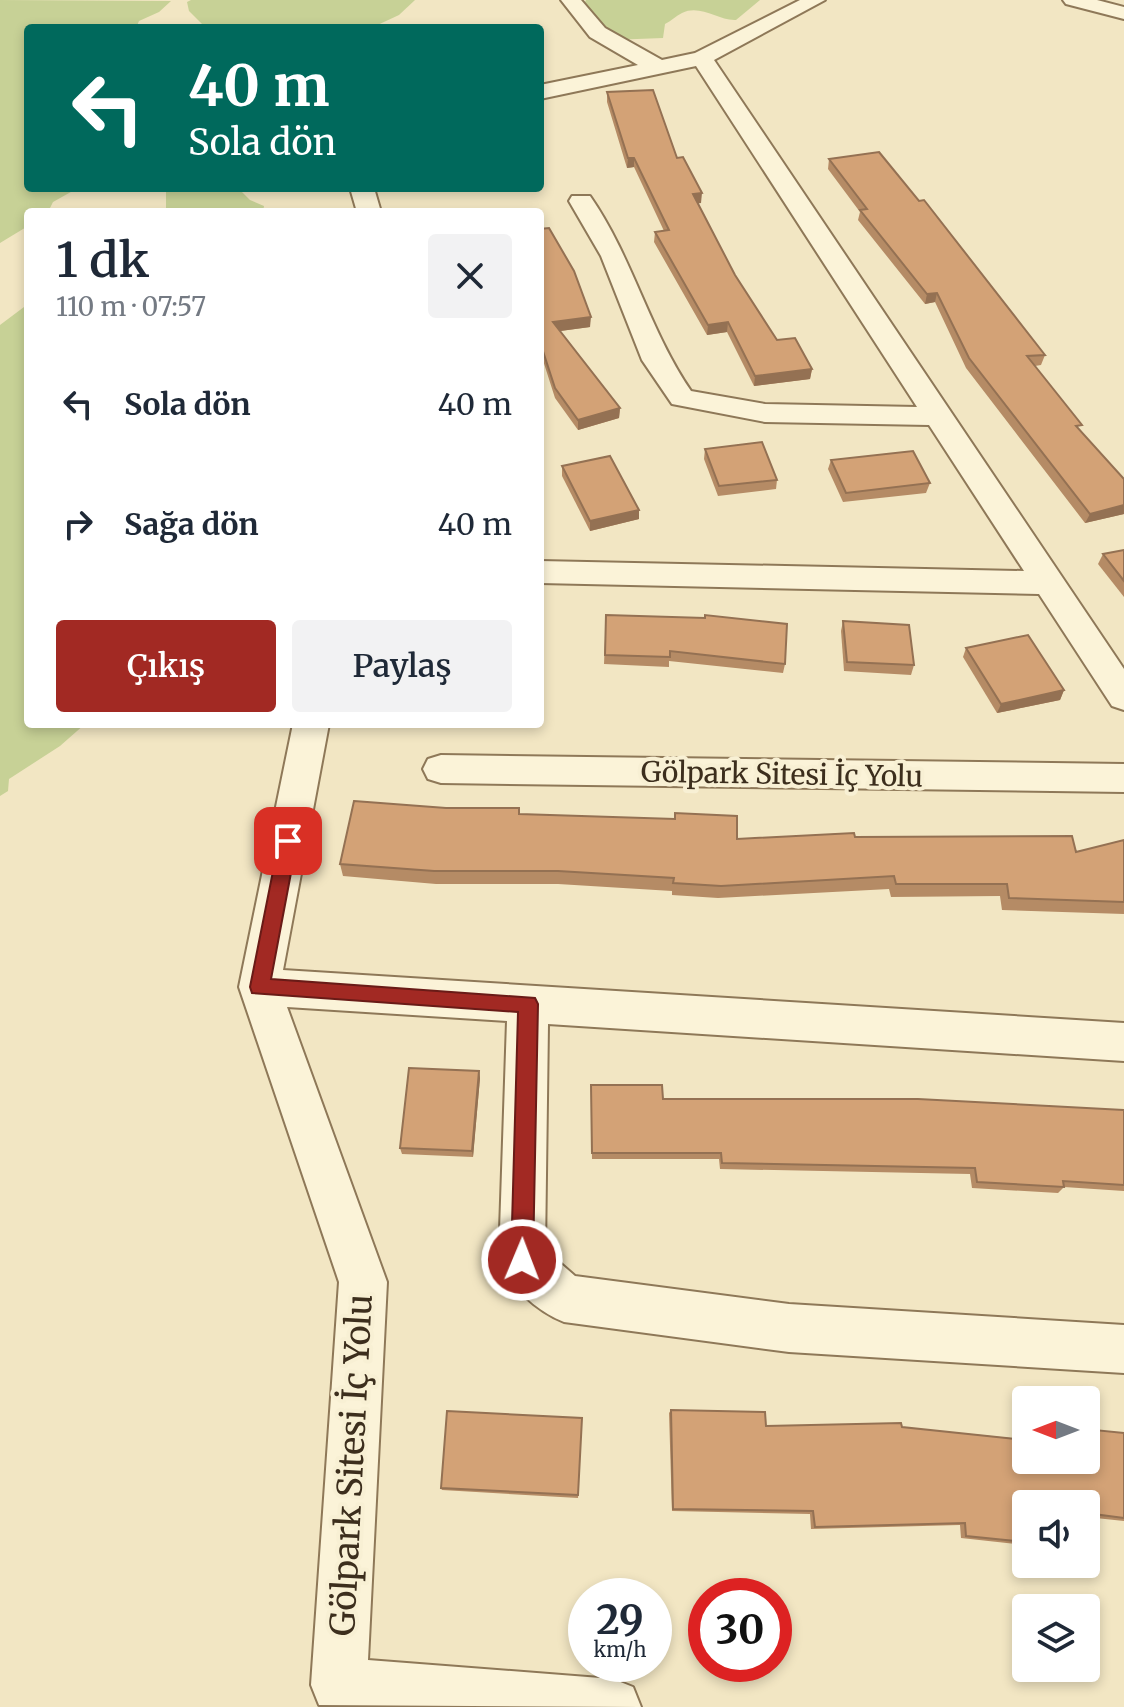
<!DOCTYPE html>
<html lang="tr">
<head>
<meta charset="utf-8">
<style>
  body { margin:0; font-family:Merriweather,serif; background:#f2f2f3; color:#1f2937; height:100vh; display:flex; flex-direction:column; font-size:30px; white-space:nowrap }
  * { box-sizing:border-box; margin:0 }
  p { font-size:26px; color:#747a83 }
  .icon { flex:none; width:44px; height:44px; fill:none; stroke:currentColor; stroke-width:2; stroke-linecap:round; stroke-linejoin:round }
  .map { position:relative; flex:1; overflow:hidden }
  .sheet { position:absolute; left:24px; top:208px; width:520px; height:520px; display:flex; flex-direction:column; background:#fff; border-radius:8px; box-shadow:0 4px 12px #0003 }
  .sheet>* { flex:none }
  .banner { position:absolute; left:24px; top:24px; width:520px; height:168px; border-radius:8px; box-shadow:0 4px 12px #0003; background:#00695c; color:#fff; overflow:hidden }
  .needle { width:52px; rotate:270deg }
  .buttons { position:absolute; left:1012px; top:1386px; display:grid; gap:16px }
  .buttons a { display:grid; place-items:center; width:88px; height:88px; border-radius:8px; background:#fff; box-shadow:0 4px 12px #0003; font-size:40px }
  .speed { position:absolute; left:568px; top:1578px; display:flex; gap:16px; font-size:40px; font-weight:700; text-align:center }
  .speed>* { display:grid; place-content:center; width:104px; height:104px; border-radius:50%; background:#fff; box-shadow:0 4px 12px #0003; line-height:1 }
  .speed small { font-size:20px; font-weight:400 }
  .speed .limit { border:12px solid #d22; background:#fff; color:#111 }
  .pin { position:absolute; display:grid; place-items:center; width:68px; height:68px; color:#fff; margin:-34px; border-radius:16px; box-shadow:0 4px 12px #0006 }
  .me { position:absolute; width:88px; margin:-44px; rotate:1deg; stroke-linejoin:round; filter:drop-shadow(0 0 6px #0008) }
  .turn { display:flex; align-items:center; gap:28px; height:168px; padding:0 32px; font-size:36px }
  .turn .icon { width:104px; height:104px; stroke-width:2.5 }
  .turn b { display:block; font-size:56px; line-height:68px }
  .round { display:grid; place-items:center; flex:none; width:84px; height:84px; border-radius:8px; background:#f2f2f3 }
  .overview { display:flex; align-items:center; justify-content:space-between; height:136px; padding:0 32px }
  h1 { font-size:48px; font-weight:600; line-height:60px }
  .cta { display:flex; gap:16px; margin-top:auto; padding:16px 32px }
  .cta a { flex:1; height:92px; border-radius:8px; background:#a22923; color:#fff; font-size:32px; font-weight:600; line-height:92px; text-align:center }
  .cta a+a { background:#f2f2f3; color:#1f2937 }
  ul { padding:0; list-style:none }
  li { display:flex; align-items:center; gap:24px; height:120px; padding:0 32px }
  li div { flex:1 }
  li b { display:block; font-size:30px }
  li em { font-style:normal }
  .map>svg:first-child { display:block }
  .green { fill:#c7d196 }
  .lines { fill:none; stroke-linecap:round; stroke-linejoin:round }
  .minor-casing { stroke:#8e7858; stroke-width:4 }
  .minor { fill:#fbf3d8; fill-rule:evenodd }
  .wall { fill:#b58b65 }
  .shaded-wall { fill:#947153 }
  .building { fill:#d3a276; stroke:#947153; stroke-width:2 }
  .route { fill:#a22923; stroke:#691b17; stroke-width:2 }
  .labels { text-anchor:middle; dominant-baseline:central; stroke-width:8; stroke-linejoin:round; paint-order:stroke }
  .street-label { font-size:28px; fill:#3c2e1d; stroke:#f8f0d4 }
  .near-street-label { font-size:34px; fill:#3c2e1d; stroke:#f8f0d4 }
</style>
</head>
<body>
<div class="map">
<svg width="1124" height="1707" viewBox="0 0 1124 1707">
  <rect width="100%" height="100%" fill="#f2e6c3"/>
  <!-- green -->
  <g class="green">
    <path d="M0,0l171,1 -12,11 -20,9 -3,7h-108v160h50l-25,14 -5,10h-20v14l-28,17z"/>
    <path d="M191,0h224l-16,15 -28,13h-165l-17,-17 -2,-9z"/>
    <path d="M586,0h174l-24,20c-18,1 -35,-16 -54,-7 -6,3 -11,8 -17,11l-2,14 -52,2 -28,-34z"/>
    <path d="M166,188l75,3 9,9 14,6 -1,6h-97z"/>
    <path d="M28,304v420h57l-25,22 -51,33 -1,12 -8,5v-471z"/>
  </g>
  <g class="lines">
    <!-- minor casing -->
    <g class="minor-casing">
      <g id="minor">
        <path d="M561,0h20l24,28 57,32 33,-7 105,-53h25l-111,60 410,609v41l-12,-4 -73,-112 -499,-11v-22l484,10 -95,-146 -164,-3 -93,-18 -30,-44 -41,-104 -32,-55 3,-5h18c43,62 59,134 101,195l74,13 152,3 -221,-341 -156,33v-14l98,-20 -48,-28z"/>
        <path d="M1063,0h34l27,7v12l-58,-15z"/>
        <path d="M350,188h24l7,24h-24z"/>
        <path d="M293,724h36l-46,246 841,53v38l-576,-37 -3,226 30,26 214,28 335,21v48l-335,-21 -225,-30c-27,-11 -54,-35 -65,-62l8,-239 -220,-14 100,275 -19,378 245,19 20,8 8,20 -322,-2 -8,-20 28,-403 -100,-295z"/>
        <path d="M441,755l683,9v28l-683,-9 -13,-4 -5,-10 5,-10z"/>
      </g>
    </g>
    <!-- minor -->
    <use href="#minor" class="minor"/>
  </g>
  <!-- wall -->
  <g class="wall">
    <path d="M607,92l70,66 24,45h-3l37,72 42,65 35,29 -2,10 -56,7 -27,-54 -20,3 -53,-93 1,-10 9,-1 -30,-64 -7,1 -20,-66z"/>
    <path d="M829,159l216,196 -4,10 -6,1 45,65 44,48v35l-39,9 -119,-155 -31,-66 -10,2 -67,-84 2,-8 -32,-43z"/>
    <path d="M540,229l50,98 -30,4 60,77 -1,10 -41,12 -23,-32 -15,-47z"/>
    <path d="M705,449l72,31 -1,9 -58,7 -14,-37z"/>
    <path d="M831,460l99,23 -4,10 -83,9 -15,-33z"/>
    <path d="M562,466l77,44v9l-49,12 -28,-55z"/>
    <path d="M1124,550v47l-26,-33 5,-10z"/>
    <path d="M606,615l179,49 -2,9 -114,-12v6l-65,-3z"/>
    <path d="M843,621l71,44 -3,10 -67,-4 -3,-40z"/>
    <path d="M966,648l98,42 -4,10 -63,13 -34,-56z"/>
    <path d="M675,813l62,26 118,-2 221,15 48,-12v74l-122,-4 -2,-14 -109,1 -2,-8 -171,9 -46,-3v-4l-114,-7h-122l-93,-8 -3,-12 180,-50 154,5z"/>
    <path d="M479,1071l1,7 -7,79 -71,-3 -2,-6z"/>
    <path d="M591,1085l72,14 461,11v81l-60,-4 -6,6 -86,-5 -2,-14 -250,-5 -1,-10h-127z"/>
    <path d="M671,1410l95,16 136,1 188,19 -2,-13 7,-3 29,3v88l-38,-4v-13h-60v41l-65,-7 -1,-13 -149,4 -1,-15 -138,-3 -3,-98z"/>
    <path d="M582,1418l-4,80 -136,-8 -1,-2z"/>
  </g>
  <!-- shaded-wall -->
  <g class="shaded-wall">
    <path d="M628,158h6v9l-7,1z"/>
    <path d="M702,193l-1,10 -8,1v-10z"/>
    <path d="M937,293l-2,9 -10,2 2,-10z"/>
    <path d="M591,317l-1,10 -37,5v-10z"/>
    <path d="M728,322l-1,10 -20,3 1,-10z"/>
    <path d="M812,369l-2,10 -56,7 1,-10z"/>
    <path d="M620,408l-1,10 -41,12v-10z"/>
    <path d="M1124,505v9l-39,9 5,-9z"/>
    <path d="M639,510v9l-49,12v-10z"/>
    <path d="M1064,690l-4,10 -63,13 4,-9z"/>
    <path d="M479,1071l1,7 -7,79 -1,-6z"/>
  </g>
  <!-- building -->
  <g class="building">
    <path d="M653,90l24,68 6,-1 19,36 -9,1 42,81 42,65 18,-2 17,31 -57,7 -27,-54 -20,3 -53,-93 14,-2 -35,-72h-6l-21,-66z"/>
    <path d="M879,152l40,49 5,-1 121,155 -18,1 55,69 -6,1 48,53v26l-34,9 -121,-156 -32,-65 -10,1 -67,-84 7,-1 -38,-50z"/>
    <path d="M549,228l25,43 17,46 -38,5 67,86 -42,12 -23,-32 -15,-46v-36l1,1 -1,-2v-76z"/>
    <path d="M762,442l15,38 -58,6 -14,-37z"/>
    <path d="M913,451l17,32 -84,10 -15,-33z"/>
    <path d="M610,456l29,54 -49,11 -28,-55z"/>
    <path d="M1124,550v31l-21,-27z"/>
    <path d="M606,615l99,3v-3l82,9 -2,40 -115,-13v6l-65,-2z"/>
    <path d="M843,621l66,4 5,40 -67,-3z"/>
    <path d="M1028,635l36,55 -63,14 -35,-56z"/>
    <path d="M354,801l92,7h73v6l156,5v-6l62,3v23l117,-6 1,4 217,-1 4,16 48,-12v62l-115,-4 -2,-14h-111l-2,-8 -173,10 -48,-3 1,-5 -116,-7h-124l-94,-7z"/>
    <path d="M409,1068l70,3 -7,80 -72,-3z"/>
    <path d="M591,1085h71l1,14h255l206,11v75l-61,-4 1,6 -87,-5 -2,-14 -253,-5 -1,-10h-129z"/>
    <path d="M671,1410l94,2 1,14 135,-3 1,4 124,13v20h60v-14l11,1 -2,-17 29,3v85l-38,-5v-9h-60v38l-60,-6 -1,-13 -150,4 -2,-16 -140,-2z"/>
    <path d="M447,1411l135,7 -4,77 -137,-7z"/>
  </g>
  <!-- route -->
  <path class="route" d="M288,833l9,8 -26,138 264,19 3,6 -5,256 -3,8 -8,3 -8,-3 -3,-8 7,-248 -266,-19 -2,-6 29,-146z"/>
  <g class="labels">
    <!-- street labels -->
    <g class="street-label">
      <text transform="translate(782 774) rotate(1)">Gölpark Sitesi İç Yolu</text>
    </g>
    <!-- near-street labels -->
    <g class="near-street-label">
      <text transform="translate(351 1465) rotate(-87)">Gölpark Sitesi İç Yolu</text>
    </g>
  </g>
</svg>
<div class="buttons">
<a><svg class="needle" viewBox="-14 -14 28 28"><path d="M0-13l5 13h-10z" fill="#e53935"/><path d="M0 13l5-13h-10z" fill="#747a83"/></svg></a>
<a><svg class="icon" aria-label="sound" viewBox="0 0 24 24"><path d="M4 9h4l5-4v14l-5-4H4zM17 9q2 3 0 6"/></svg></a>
<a><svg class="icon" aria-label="layers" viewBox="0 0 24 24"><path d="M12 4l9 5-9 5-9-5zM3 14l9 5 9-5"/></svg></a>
</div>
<div class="speed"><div>29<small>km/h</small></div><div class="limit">30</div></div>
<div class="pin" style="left:288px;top:841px;background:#d93025"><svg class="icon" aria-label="arrive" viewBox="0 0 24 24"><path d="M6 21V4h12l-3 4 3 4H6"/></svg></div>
<svg class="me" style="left:522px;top:1260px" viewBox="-20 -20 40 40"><circle r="17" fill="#a22923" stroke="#fff" stroke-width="3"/><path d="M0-11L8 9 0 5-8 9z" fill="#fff"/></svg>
<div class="banner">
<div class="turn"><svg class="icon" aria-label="left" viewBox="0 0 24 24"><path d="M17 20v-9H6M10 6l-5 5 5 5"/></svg><div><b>40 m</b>Sola dön</div></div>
</div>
<section class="sheet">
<div class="overview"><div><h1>1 dk</h1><p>110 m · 07:57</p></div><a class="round"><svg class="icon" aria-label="close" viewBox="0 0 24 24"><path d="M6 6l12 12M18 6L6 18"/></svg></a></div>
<ul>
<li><svg class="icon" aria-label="left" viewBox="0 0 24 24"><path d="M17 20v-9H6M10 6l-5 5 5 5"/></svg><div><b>Sola dön</b></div><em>40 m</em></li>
<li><svg class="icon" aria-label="right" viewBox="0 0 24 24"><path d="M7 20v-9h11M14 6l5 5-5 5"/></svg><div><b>Sağa dön</b></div><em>40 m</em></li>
</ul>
<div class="cta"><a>Çıkış</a><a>Paylaş</a></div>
</section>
</div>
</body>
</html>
